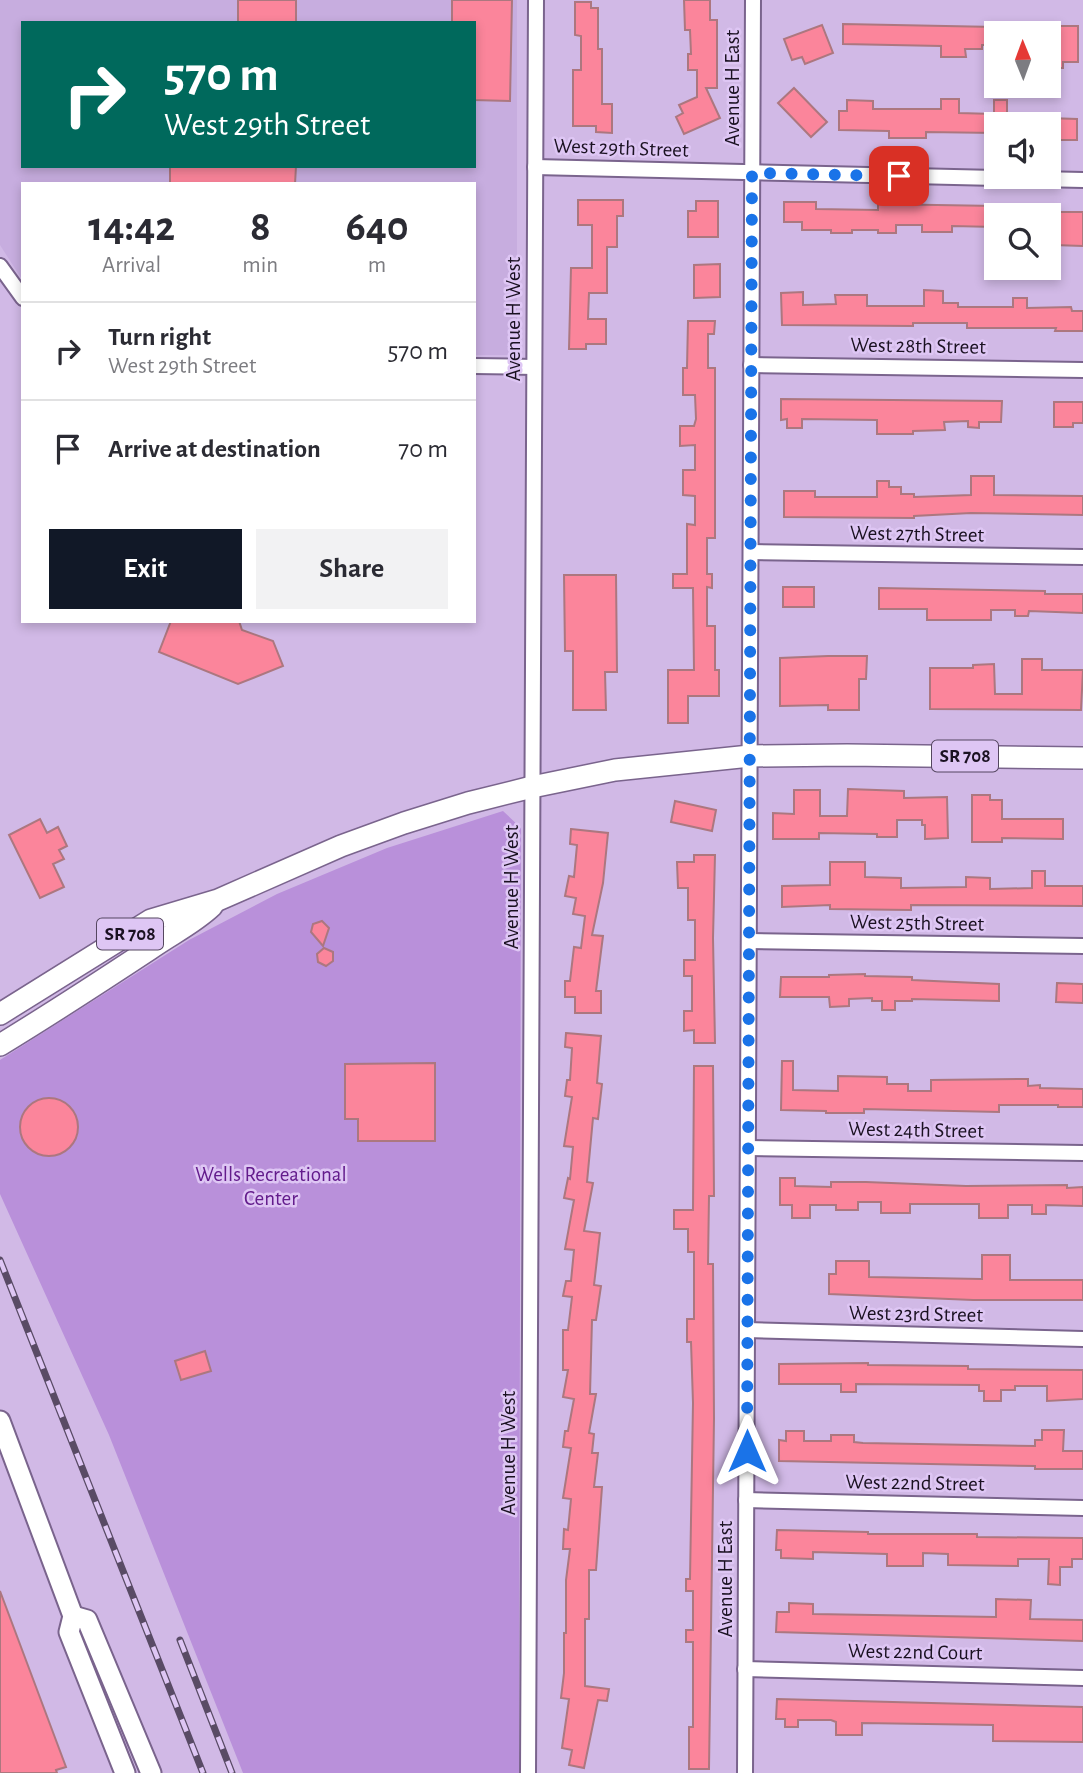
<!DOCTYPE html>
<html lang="en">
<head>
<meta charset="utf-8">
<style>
  body { margin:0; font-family:"Alegreya Sans",sans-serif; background:#f2f2f3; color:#2b2b33; height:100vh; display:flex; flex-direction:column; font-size:26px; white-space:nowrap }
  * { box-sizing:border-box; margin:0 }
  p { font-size:23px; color:#7c7c81 }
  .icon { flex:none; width:38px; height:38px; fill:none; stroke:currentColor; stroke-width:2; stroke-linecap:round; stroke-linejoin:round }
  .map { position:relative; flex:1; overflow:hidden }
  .side { position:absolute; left:21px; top:182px; width:455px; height:441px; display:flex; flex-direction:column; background:#fff; border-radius:0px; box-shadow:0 4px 10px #0003 }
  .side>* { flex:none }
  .guide { position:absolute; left:21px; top:21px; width:455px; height:147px; border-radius:0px; box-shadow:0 4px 10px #0003; background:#00695c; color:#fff; overflow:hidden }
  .needle { width:46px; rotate:359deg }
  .tools { position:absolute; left:984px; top:21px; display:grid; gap:14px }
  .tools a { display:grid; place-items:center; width:77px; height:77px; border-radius:0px; background:#fff; box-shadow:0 4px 10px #0003; font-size:35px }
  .pin { position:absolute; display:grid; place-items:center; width:60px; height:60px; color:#fff; margin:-30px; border-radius:14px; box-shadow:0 4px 10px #0006 }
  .me { position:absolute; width:77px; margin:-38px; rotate:0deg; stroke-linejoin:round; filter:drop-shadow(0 0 5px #0008) }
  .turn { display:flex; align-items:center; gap:24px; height:147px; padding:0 28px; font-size:32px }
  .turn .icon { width:91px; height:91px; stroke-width:2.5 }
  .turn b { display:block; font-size:49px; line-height:60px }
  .eta { display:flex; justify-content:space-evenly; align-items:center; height:119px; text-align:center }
  .eta b { font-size:42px; font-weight:600; line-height:49px }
  .cta { display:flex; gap:14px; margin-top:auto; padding:14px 28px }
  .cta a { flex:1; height:80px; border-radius:0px; background:#111827; color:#fff; font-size:28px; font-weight:600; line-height:80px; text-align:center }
  .cta a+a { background:#f2f2f3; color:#2b2b33 }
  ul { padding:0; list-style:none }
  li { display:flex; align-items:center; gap:21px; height:98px; padding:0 28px; border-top:2px solid #e1e1e2 }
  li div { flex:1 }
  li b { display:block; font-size:26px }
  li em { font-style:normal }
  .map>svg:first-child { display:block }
  .built { fill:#c7addf; fill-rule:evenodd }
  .green { fill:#b990da }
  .building { fill:#fb859b; stroke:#ac777f; stroke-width:2 }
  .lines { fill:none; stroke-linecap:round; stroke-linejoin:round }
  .minor-casing { stroke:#7a648d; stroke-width:18 }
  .secondary-casing { stroke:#7a648d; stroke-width:23 }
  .primary-casing { stroke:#7a648d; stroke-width:24 }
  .minor { stroke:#fff; stroke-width:14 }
  .secondary { stroke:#fff; stroke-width:19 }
  .primary { stroke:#fff; stroke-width:21 }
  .rail-casing { stroke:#594b65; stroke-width:7 }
  .rail { stroke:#dec6f4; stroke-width:4.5; stroke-dasharray:13; stroke-linecap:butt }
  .route { stroke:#1a73e8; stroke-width:12; stroke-dasharray:0 21.6 }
  .labels { text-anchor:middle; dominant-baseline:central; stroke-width:5; stroke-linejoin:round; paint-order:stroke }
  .shield { fill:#dec6f4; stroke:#554760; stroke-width:2 }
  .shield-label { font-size:19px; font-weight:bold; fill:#1a1121 }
  .street-label { font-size:21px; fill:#1a1121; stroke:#dec6f4 }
  .park-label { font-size:21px; fill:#631c8c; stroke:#dec6f4 }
</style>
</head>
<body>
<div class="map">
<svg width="1083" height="1773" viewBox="0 0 1083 1773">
  <rect width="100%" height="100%" fill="#d1b9e6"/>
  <!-- built -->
  <path class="built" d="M0,0h517v355h-43v-171h-451v97l-23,-36zM23,23h451v143h-451z"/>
  <!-- green -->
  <path class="green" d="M503,811l18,17 -2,945h-276l-134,-338 -109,-241v-134l189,-120 88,-46 110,-46z"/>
  <!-- building -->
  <g class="building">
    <rect x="238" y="0" width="58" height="23"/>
    <path d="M452,0h60l-2,101 -36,-1v-77h-22z"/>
    <path d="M684,0h26v20h7v68h-11l14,30 -36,16 -8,-17 7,-4 -4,-8 18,-8v-27h-9v-16h3l-1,-24h-5z"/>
    <path d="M575,2h16v6h7v41h4v55h10v29l-16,-1v-6h-23v-56h8v-34l-6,-1z"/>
    <path d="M843,24l153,3v18h-14v4h-17l1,8h-25v-11l-98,-2z"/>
    <path d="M822,25l11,28 -28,11 -3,-7 -10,3 -8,-21z"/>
    <path d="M1048,26h30v36h-15v6h-15z"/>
    <path d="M794,88l33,34 -16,15 -33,-34z"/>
    <path d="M941,99h18v14l35,1v-14h13v13h24v11h-35v9l-70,-1v6h-37v-7l-50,-1v-19h8v-11l26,1v8h68z"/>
    <path d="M1048,118l29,1v21h-29z"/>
    <path d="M170,166h126l-1,18h-125z"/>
    <path d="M578,200h45v16h-6v31h-10v46h-18l-1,26h18v25h-20v5h-17l2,-81h21v-43h-14z"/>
    <path d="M696,201h22v36h-30v-26h8z"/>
    <path d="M784,202h32v7l62,1v-6l118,2v21l-44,-1v6h-30v-7h-26v8h-18v-3h-26v3h-21v-3h-29v-8h-18z"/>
    <path d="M1055,212h28v34l-29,-1z"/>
    <path d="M720,264v33l-26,1v-33z"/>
    <path d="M924,290l19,1v12h15v4h55v-9h14v10l44,-1 1,4h11v20h-28l1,-3h-89v-5h-54v3l-131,-1 -1,-32 22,-1v13l33,-1 -1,-9h32v11h57z"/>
    <path d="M688,321h27l-1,13h-6v34h7v170h-8v36h5v14l-5,-1v39h8v44h4v26h-31v27h-20v-53h26l-1,-82h-20v-14h14v-50l8,1v-29l-12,-1v-25h12v-25l-15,1v-20h14l2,-7 -1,-24h-12v-27h4z"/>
    <path d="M781,399l221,2 -1,21h-22v6l-11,-1v-6l-24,1 1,8 -32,1v3h-36v-14l-75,-1v9h-15v-9l-6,1z"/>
    <path d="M1054,402h29v21h-10v4h-19z"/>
    <path d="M971,476h23v19l89,1v19l-112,-2 -57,3v2l-130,-1v-26h31v6h62v-16h12v6h12v7h13v3l57,-2z"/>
    <path d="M564,575h52l1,97h-12l1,38h-33v-59h-8z"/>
    <rect x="783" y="587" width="31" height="20"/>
    <path d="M879,588l166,3v3h38v19l-54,-2 -1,5h-13v-6h-24v10h-64v-11h-48z"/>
    <path d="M171,621h68l3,9 31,11 10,25 -45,18 -79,-32z"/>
    <path d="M828,656h39l-1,23h-7v31h-31v-5l-48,1v-48z"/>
    <path d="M1022,659h20v11h41l-2,40 -151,-1v-41h43v-3l21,-1 1,30h27z"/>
    <path d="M848,789l56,2v7l43,-1 1,41 -23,1v-14h-3v-5h-25v17h-20v-3l-58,-1v6h-46v-26l21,1v-24h26v26h27z"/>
    <path d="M972,795h18v5h12v19h61v20l-61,-1v4h-30z"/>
    <path d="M675,801l41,9 -4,21 -41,-9z"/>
    <path d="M40,819l7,14 11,-6 9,19 -8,4 5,9 -11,5 11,23 -24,11 -31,-63z"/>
    <path d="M571,829l37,4 -5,50 -11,52 11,1 -7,55h5v22h-26v-16h-10v-16h5l4,-34 7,1 4,-32 -12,-2 3,-16 -11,-2 4,-20 5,1 3,-32 -7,-1z"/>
    <path d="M694,855h21l-2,83 2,105h-21v-13l-10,1v-20h8v-35h-8v-16h11v-40h-7v-32h-10l-1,-26h17z"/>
    <path d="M830,862h35v15l36,1v10l65,-1v-10l24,1v11l42,-1v-17h13v15h38v20l-172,-1v5l-81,-1v-4l-48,2v-21l48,-1z"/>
    <path d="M322,921l7,7 -6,18 -12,-14 2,-8z"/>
    <path d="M324,948l9,4v9l-7,5 -8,-4 -1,-8z"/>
    <path d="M865,974v2l47,1v3l87,4v17l-87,-2v2h-17v9h-13v-9h-10v-3l-23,1v7l-19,1 -1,-10h-49l1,-20h48v-2z"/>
    <path d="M1057,983l26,1v19l-27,-1z"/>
    <path d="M566,1033l35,3 -4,47 5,1 -4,35 -5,-1 -6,64 6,1 -9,48 16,2 -6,52 7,1 -5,34h-4l-2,74h6l-7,39 5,1 -2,19h6l-4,34h8l-6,83h-7v49h-4v67l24,3 -2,12 -9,-1 -14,68 -15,-3 3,-15 -10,-2 7,-49 -8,-1 3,-25v-40h2v-53l4,-31h-7l1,-20 4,1 3,-31 -8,-1 8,-50 -8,-1 2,-16h3l6,-32 -11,-2 5,-27h-5v-40h5l4,-33 -9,-1 3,-15h5l3,-31 -9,-1 9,-49 -10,-2 4,-20 2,1 3,-32 -9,-1 8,-49 -7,-1 2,-16h3l2,-32 -7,-1z"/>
    <path d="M782,1061h11v29l45,1v-15l49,1v7h21v7h23v-11l97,-1v7l12,-1v3l43,1v18h-25v-2h-59v7l-135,-3v4h-38v-2l-45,-1z"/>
    <path d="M435,1063v78h-77v-22h-13v-55z"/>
    <path d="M694,1066h19l1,130h-5l-1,68h5l1,154 -5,351h-20v-42h4v-85h-7v-12h7v-39h-7v-12h4l3,-176 -2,-61h-4v-23h7v-67h-6v-23h-14v-19h19z"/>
    <circle cx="49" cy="1127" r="29"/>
    <path d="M780,1178h15v8l36,1v-5h35l100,4 101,-1v3l16,-1v19l-37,-1v9h-14v-9h-24v13h-29v-14h-69v9h-29v-11h-23v8h-22v-5h-26v13h-18v-13h-12z"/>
    <path d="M982,1255h28v25h73v20h-110l-144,-6v-20h7v-13h33v16l113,2z"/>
    <path d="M205,1351l6,20 -30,9 -6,-19z"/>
    <path d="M868,1363v2l100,1v3l115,1v29l-36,2v-15h-32v4h-14v11h-17v-10h-5v-6l-123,-1v8h-15v-8h-62v-20z"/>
    <path d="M1042,1430h22l-1,21h20v18h-48v-3l-256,-5v-21l7,1v-10h18v10h27v-6h23v7l9,1 172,3v-6h7z"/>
    <path d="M777,1530l91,2v2h109v3l106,1v21h-11v8h-12v18l-12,-1 1,-25h-31v7l-70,-1v-11l-25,-1v13h-36v-12l-74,-2v7l-32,-1v-8h-5z"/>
    <path d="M0,1591l66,176 -10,3 1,3h-57z"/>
    <path d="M996,1599l35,1 -1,19 53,1v21l-307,-9 1,-20h12v-9l24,1v10l183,3z"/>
    <path d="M777,1699l306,8v35l-90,-1v-16l-131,-2v12h-26v-13l-5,-2h-33v7h-13v-8h-9z"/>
  </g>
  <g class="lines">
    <!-- minor casing -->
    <g class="minor-casing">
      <g id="minor">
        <path d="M535,167l548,13"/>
        <path d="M0,266l23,32"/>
        <path d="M751,365l332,5"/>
        <path d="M474,366l60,1"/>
        <path d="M751,552l332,5"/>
        <path d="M750,941l333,5"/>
        <path d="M748,1148l335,5"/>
        <path d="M747,1330l336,9"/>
        <path d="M746,1500l337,8"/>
        <path d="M745,1669l338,9"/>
        <path d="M528,1773l8,-1773"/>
        <path d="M745,1773l8,-1773"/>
      </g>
    </g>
    <!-- secondary casing -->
    <g class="secondary-casing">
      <g id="secondary">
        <path d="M0,1421l73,195 -4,16 56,141"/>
        <path d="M73,1616l14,4 64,153"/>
      </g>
    </g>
    <!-- primary casing -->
    <g class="primary-casing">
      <g id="primary">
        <path d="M0,1014l151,-94 67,-20 123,-54 63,-23 64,-20 64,-16 83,-17 135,-14 97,-1 236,3"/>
        <path d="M0,1045c51,-31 100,-63 150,-96 21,-15 43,-25 62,-43"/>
      </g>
    </g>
    <!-- minor -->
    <use href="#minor" class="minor"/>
    <!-- secondary -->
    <use href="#secondary" class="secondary"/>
    <!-- primary -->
    <use href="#primary" class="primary"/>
    <!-- rail casing -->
    <g class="rail-casing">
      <g id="rail">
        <path d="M0,1260l203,513"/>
        <path d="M180,1640l52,133"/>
      </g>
    </g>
    <!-- rail -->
    <use href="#rail" class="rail"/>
  </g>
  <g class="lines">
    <!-- route -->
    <path class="route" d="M747,1451l5,-1278 147,3"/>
  </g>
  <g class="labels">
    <!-- shield labels -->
    <g class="shield">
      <rect x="932" y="740.5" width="66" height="31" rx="5"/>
      <rect x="97" y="918.5" width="66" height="31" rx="5"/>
    </g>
    <g class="shield-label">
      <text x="965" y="756">SR 708</text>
      <text x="130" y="934">SR 708</text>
    </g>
    <!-- street labels -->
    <g class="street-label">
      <text transform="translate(732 88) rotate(-90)">Avenue H East</text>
      <text transform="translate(621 148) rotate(2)">West 29th Street</text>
      <text transform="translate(513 319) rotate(-90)">Avenue H West</text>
      <text transform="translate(918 346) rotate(1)">West 28th Street</text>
      <text transform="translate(917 534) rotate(1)">West 27th Street</text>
      <text transform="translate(511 887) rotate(-90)">Avenue H West</text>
      <text transform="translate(917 923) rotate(1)">West 25th Street</text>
      <text transform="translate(916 1130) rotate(1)">West 24th Street</text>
      <text transform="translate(916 1314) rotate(1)">West 23rd Street</text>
      <text transform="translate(508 1453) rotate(-90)">Avenue H West</text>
      <text transform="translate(915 1483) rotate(1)">West 22nd Street</text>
      <text transform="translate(725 1579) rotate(-90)">Avenue H East</text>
      <text transform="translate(915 1652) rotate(1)">West 22nd Court</text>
    </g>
    <!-- park labels -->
    <g class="park-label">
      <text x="271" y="1174">Wells Recreational<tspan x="271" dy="24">Center</tspan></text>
    </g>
  </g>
</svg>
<div class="tools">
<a><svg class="needle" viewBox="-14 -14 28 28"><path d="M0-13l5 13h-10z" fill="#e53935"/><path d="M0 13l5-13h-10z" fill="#7c7c81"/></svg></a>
<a><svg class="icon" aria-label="sound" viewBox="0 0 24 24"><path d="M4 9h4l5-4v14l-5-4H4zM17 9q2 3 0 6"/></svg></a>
<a><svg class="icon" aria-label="search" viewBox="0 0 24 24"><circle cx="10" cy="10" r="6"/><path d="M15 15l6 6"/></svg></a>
</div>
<div class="pin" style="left:899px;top:176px;background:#d93025"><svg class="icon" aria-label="arrive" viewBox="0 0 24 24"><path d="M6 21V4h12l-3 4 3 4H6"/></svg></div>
<svg class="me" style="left:747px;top:1451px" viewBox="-20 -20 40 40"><path d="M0-17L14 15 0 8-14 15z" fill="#1a73e8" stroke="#fff" stroke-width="4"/></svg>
<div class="guide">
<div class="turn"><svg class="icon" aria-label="right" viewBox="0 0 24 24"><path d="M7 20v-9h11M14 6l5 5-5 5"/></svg><div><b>570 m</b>West 29th Street</div></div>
</div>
<section class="side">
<div class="eta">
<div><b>14:42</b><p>Arrival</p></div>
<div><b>8</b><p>min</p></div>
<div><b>640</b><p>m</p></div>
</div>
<ul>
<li><svg class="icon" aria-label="right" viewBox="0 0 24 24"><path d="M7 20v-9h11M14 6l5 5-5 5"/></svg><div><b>Turn right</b><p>West 29th Street</p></div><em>570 m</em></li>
<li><svg class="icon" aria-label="arrive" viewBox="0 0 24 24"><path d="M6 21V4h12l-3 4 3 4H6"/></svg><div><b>Arrive at destination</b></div><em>70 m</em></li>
</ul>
<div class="cta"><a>Exit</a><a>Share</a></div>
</section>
</div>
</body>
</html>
